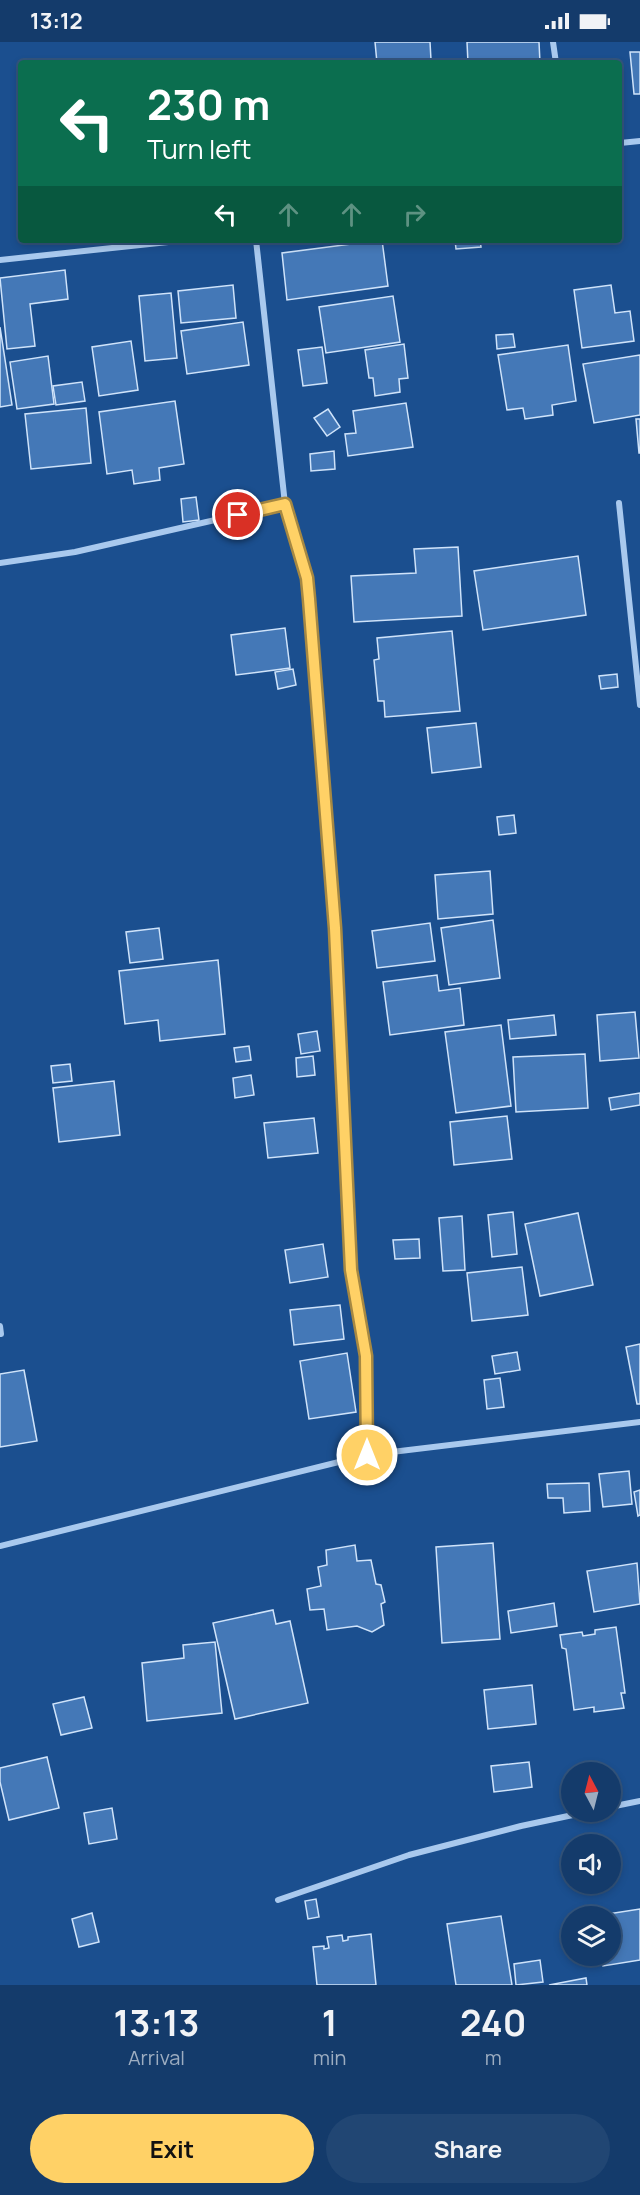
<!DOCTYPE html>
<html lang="en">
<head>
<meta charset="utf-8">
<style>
  body { margin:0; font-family:Manrope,sans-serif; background:#214673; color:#f1f3f6; height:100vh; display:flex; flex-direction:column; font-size:22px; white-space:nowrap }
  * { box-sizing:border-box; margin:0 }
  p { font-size:20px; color:#9dadc1 }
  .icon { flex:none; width:33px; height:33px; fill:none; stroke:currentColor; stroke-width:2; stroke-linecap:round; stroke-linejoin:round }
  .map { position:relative; height:1943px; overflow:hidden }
  .drawer { display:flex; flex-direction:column; background:#143b6b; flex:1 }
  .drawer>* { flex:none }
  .banner { position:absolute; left:18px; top:18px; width:604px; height:183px; border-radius:6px; box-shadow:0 3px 9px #0003,0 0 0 2px #33557e; background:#0b6e4f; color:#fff; overflow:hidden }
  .needle { width:39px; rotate:353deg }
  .controls { position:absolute; left:561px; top:1720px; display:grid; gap:12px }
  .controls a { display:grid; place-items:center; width:60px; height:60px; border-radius:50%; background:#143b6b; box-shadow:0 3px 9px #0003,0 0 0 2px #33557e; font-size:30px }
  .pin { position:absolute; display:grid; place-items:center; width:51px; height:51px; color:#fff; margin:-26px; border:3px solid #fff; border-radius:50%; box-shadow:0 2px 6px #0007 }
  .me { position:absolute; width:66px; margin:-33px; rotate:0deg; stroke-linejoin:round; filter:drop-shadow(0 0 4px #0008) }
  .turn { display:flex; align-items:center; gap:21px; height:126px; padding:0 30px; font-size:27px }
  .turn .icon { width:78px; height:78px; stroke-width:2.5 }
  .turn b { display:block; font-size:42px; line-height:51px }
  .lanes { display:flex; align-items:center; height:57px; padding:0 30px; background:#0003; justify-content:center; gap:30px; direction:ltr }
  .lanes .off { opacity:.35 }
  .eta { display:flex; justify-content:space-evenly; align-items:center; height:102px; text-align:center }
  .eta b { font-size:36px; font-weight:700; line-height:42px }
  .cta { display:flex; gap:12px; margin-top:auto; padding:12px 30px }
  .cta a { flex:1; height:69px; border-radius:36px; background:#ffd166; color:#111; font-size:24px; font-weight:700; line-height:69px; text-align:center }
  .cta a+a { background:#214673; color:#f1f3f6 }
  .status { display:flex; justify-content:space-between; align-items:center; height:42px; padding:0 30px; background:#143b6b; direction:ltr }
  .status svg { height:16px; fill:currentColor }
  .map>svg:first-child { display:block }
  .building { fill:#4478b7; stroke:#cfe3fa; stroke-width:1.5 }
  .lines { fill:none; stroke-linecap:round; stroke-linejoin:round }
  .minor { stroke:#a9c9ee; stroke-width:6 }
  .route-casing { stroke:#a68842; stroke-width:15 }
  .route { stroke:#ffd166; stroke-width:10 }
</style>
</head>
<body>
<div class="status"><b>13:12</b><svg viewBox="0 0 49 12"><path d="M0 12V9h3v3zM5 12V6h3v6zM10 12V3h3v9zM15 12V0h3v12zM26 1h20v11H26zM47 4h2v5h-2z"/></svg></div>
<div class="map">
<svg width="640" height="1943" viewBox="0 0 640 1943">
  <rect width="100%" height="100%" fill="#1b4f8f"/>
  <!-- building -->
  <g class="building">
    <path d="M375,0h55l1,18 -54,3z"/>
    <path d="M467,0h72l1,21h-72z"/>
    <path d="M630,10h10v42h-6z"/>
    <path d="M382,198l6,46 -101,14 -5,-47z"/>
    <path d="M455,198h25l1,7 -25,2z"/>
    <path d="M65,228l3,29 -38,5 5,42 -28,3 -7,-71z"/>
    <path d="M233,243l3,33 -55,5 -3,-32z"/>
    <path d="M611,243l4,28 15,-2 4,30 -52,7 -8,-58z"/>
    <path d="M171,251l6,65 -32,3 -6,-65z"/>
    <path d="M393,254l7,46 -74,11 -7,-46z"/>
    <path d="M243,280l6,43 -62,9 -6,-43z"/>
    <path d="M0,285l12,78 -12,2z"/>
    <path d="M513,292l2,13 -18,2 -1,-14z"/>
    <path d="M131,299l7,49 -39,6 -7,-49z"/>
    <path d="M404,302l4,34 -9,1 1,13 -25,4 -2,-18h-4l-4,-28z"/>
    <path d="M568,303l8,56 -24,4 1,10 -28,4 -2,-11 -16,2 -9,-55z"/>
    <path d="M322,305l5,36 -24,3 -5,-36z"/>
    <path d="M640,313v60l-46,8 -11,-59z"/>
    <path d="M48,314l6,48 -37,5 -7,-47z"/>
    <path d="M82,340l3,19 -29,4 -3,-19z"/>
    <path d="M175,359l9,63 -25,4 1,12 -26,4 -2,-14 -25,4 -8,-62z"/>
    <path d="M406,361l7,44 -65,9 -3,-22 11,-1 -3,-22z"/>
    <path d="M86,366l5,55 -60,6 -6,-55z"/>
    <path d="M328,367l12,18 -13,9 -13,-18z"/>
    <path d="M636,377h4v34h-1z"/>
    <path d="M334,409l1,18 -24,2 -1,-17z"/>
    <path d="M196,455l3,23 -16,2 -2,-23z"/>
    <path d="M458,505l4,69 -108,6 -3,-46 65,-3 -2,-24z"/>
    <path d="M578,514l8,59 -103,15 -9,-59z"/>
    <path d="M285,586l5,40 -54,7 -5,-40z"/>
    <path d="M452,589l8,80 -75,6 -1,-16h-6l-4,-41 5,-1 -2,-21z"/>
    <path d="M293,627l3,16 -18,4 -3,-17z"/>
    <path d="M617,632l1,13 -17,2 -2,-13z"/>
    <path d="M476,681l5,44 -49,6 -5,-45z"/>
    <path d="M514,773l2,18 -17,2 -2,-18z"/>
    <path d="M490,829l3,43 -55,5 -3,-44z"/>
    <path d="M493,878l7,58 -51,7 -8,-57z"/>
    <path d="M430,881l5,38 -58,7 -5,-37z"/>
    <path d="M159,886l4,31 -33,4 -4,-31z"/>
    <path d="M218,918l7,74 -65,7 -2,-21 -33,4 -6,-53z"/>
    <path d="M437,933l2,16 21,-3 4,37 -74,10 -7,-53z"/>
    <path d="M635,970l4,46 -39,3 -3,-46z"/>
    <path d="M554,973l2,20 -46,4 -2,-19z"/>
    <path d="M501,983l10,81 -55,7 -11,-81z"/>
    <path d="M317,989l3,20 -19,3 -3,-20z"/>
    <path d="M249,1004l2,14 -15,2 -2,-14z"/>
    <path d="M585,1012l3,54 -72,4 -3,-55z"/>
    <path d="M313,1014l2,19 -18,2 -1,-19z"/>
    <path d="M70,1022l2,17 -19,2 -2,-17z"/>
    <path d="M251,1033l3,20 -19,3 -2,-20z"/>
    <path d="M114,1039l6,54 -61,7 -6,-54z"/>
    <path d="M640,1051v12l-29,5 -2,-12z"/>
    <path d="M507,1074l5,43 -58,6 -4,-43z"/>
    <path d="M314,1076l4,35 -50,5 -4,-35z"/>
    <path d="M513,1170l4,42 -25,3 -4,-42z"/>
    <path d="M578,1171l15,72 -53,11 -15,-72z"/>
    <path d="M462,1174l3,54 -22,1 -4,-53z"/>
    <path d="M419,1197l1,19 -25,1 -2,-19z"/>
    <path d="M323,1202l5,33 -38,6 -5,-33z"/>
    <path d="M522,1225l6,48 -56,6 -5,-48z"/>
    <path d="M340,1263l4,34 -50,6 -4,-35z"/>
    <path d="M640,1302v60h-3l-11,-57z"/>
    <path d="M517,1310l3,18 -25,4 -3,-18z"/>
    <path d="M347,1311l9,59 -47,7 -9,-58z"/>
    <path d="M24,1328l13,71 -37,6v-73z"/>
    <path d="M500,1336l4,29 -17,2 -3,-29z"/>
    <path d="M629,1429l3,33 -29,3 -4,-33z"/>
    <path d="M589,1441l1,28 -26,2 -1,-15h-15l-1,-14z"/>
    <path d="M640,1448v25l-2,1 -4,-24z"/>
    <path d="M493,1501l7,96 -58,4 -6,-96z"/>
    <path d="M355,1503l2,16 14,-1 5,24 5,1 4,17 -4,2 3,21 -12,7 -15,-6 -30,4 -3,-21 -14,1 -3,-21 14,-3 -3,-19 9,-2 -1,-15z"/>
    <path d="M637,1521l3,41 -46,8 -7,-41z"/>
    <path d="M554,1561l3,23 -46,7 -3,-22z"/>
    <path d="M273,1568l3,14 14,-3 18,82 -73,16 -22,-96z"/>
    <path d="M616,1585l9,66h-4l3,15 -30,4v-5l-20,3 -8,-61 -4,-1 -2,-13 22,-3 1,4 12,-2v-4z"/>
    <path d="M215,1600l7,71 -75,8 -5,-58 42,-5 -1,-13z"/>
    <path d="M532,1643l4,39 -48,5 -4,-39z"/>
    <path d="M84,1655l8,31 -31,7 -8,-31z"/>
    <path d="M47,1715l12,51 -50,12 -9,-38v-14z"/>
    <path d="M529,1720l3,25 -38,5 -3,-26z"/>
    <path d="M112,1766l5,31 -28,5 -5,-31z"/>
    <path d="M316,1857l3,18 -11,2 -3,-18z"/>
    <path d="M640,1867v51l-37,6 -2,-10h9v-39l-15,-1z"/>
    <path d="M92,1871l7,29 -20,5 -7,-28z"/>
    <path d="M501,1874l11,69h-56l-9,-61z"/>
    <path d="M371,1892l5,51h-59l-4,-38 11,-1v3l5,-1 -2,-11 15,-2 1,6 5,-1v-3z"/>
    <path d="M540,1918l3,22 -27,3 -2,-21z"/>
    <path d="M586,1936l1,7h-38z"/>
  </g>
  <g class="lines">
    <!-- minor -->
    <g class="minor">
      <path d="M553,0l3,21"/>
      <path d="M620,101l20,-2"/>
      <path d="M256,198l29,264 22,74 28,350 16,342 15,86 1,99"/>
      <path d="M0,218l187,-20"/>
      <path d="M619,461l21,202"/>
      <path d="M0,521l75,-11 210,-48"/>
      <path d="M0,1284l1,8"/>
      <path d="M0,1504l367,-91 273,-33"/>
      <path d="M610,1765l30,-6"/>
      <path d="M278,1858l131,-45 112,-29 66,-14"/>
    </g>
  </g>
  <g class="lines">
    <!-- route casing -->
    <g class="route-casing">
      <path id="route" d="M238,473l47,-11 22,74 2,21 26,329 16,342 15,86 1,99"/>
    </g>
    <!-- route -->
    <use href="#route" class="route"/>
  </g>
</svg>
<div class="controls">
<a><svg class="needle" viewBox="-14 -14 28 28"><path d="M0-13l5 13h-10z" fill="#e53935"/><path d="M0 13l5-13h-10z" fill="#9dadc1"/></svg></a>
<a><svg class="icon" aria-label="sound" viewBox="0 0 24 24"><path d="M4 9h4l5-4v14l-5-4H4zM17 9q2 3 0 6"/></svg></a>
<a><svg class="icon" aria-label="layers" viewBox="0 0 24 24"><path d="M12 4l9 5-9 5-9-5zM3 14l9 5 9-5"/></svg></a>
</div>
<div class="pin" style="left:238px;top:473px;background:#d93025"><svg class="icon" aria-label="arrive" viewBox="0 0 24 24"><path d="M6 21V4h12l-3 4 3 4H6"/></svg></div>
<svg class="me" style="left:367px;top:1413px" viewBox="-20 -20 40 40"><circle r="17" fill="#ffd166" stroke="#fff" stroke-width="3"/><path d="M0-11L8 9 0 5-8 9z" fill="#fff"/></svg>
<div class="banner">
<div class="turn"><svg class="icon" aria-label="left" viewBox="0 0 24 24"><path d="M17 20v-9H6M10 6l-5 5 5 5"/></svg><div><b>230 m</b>Turn left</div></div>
<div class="lanes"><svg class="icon" aria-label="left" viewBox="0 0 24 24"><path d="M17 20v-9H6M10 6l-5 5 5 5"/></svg><svg class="icon off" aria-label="ahead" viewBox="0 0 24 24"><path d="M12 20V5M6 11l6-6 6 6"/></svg><svg class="icon off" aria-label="ahead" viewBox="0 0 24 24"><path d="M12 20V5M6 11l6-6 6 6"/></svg><svg class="icon off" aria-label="right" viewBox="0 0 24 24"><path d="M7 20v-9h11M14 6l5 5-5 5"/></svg></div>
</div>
</div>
<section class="drawer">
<div class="eta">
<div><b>13:13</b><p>Arrival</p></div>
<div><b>1</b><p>min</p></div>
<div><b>240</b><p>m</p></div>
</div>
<div class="cta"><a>Exit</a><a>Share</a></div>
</section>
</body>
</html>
